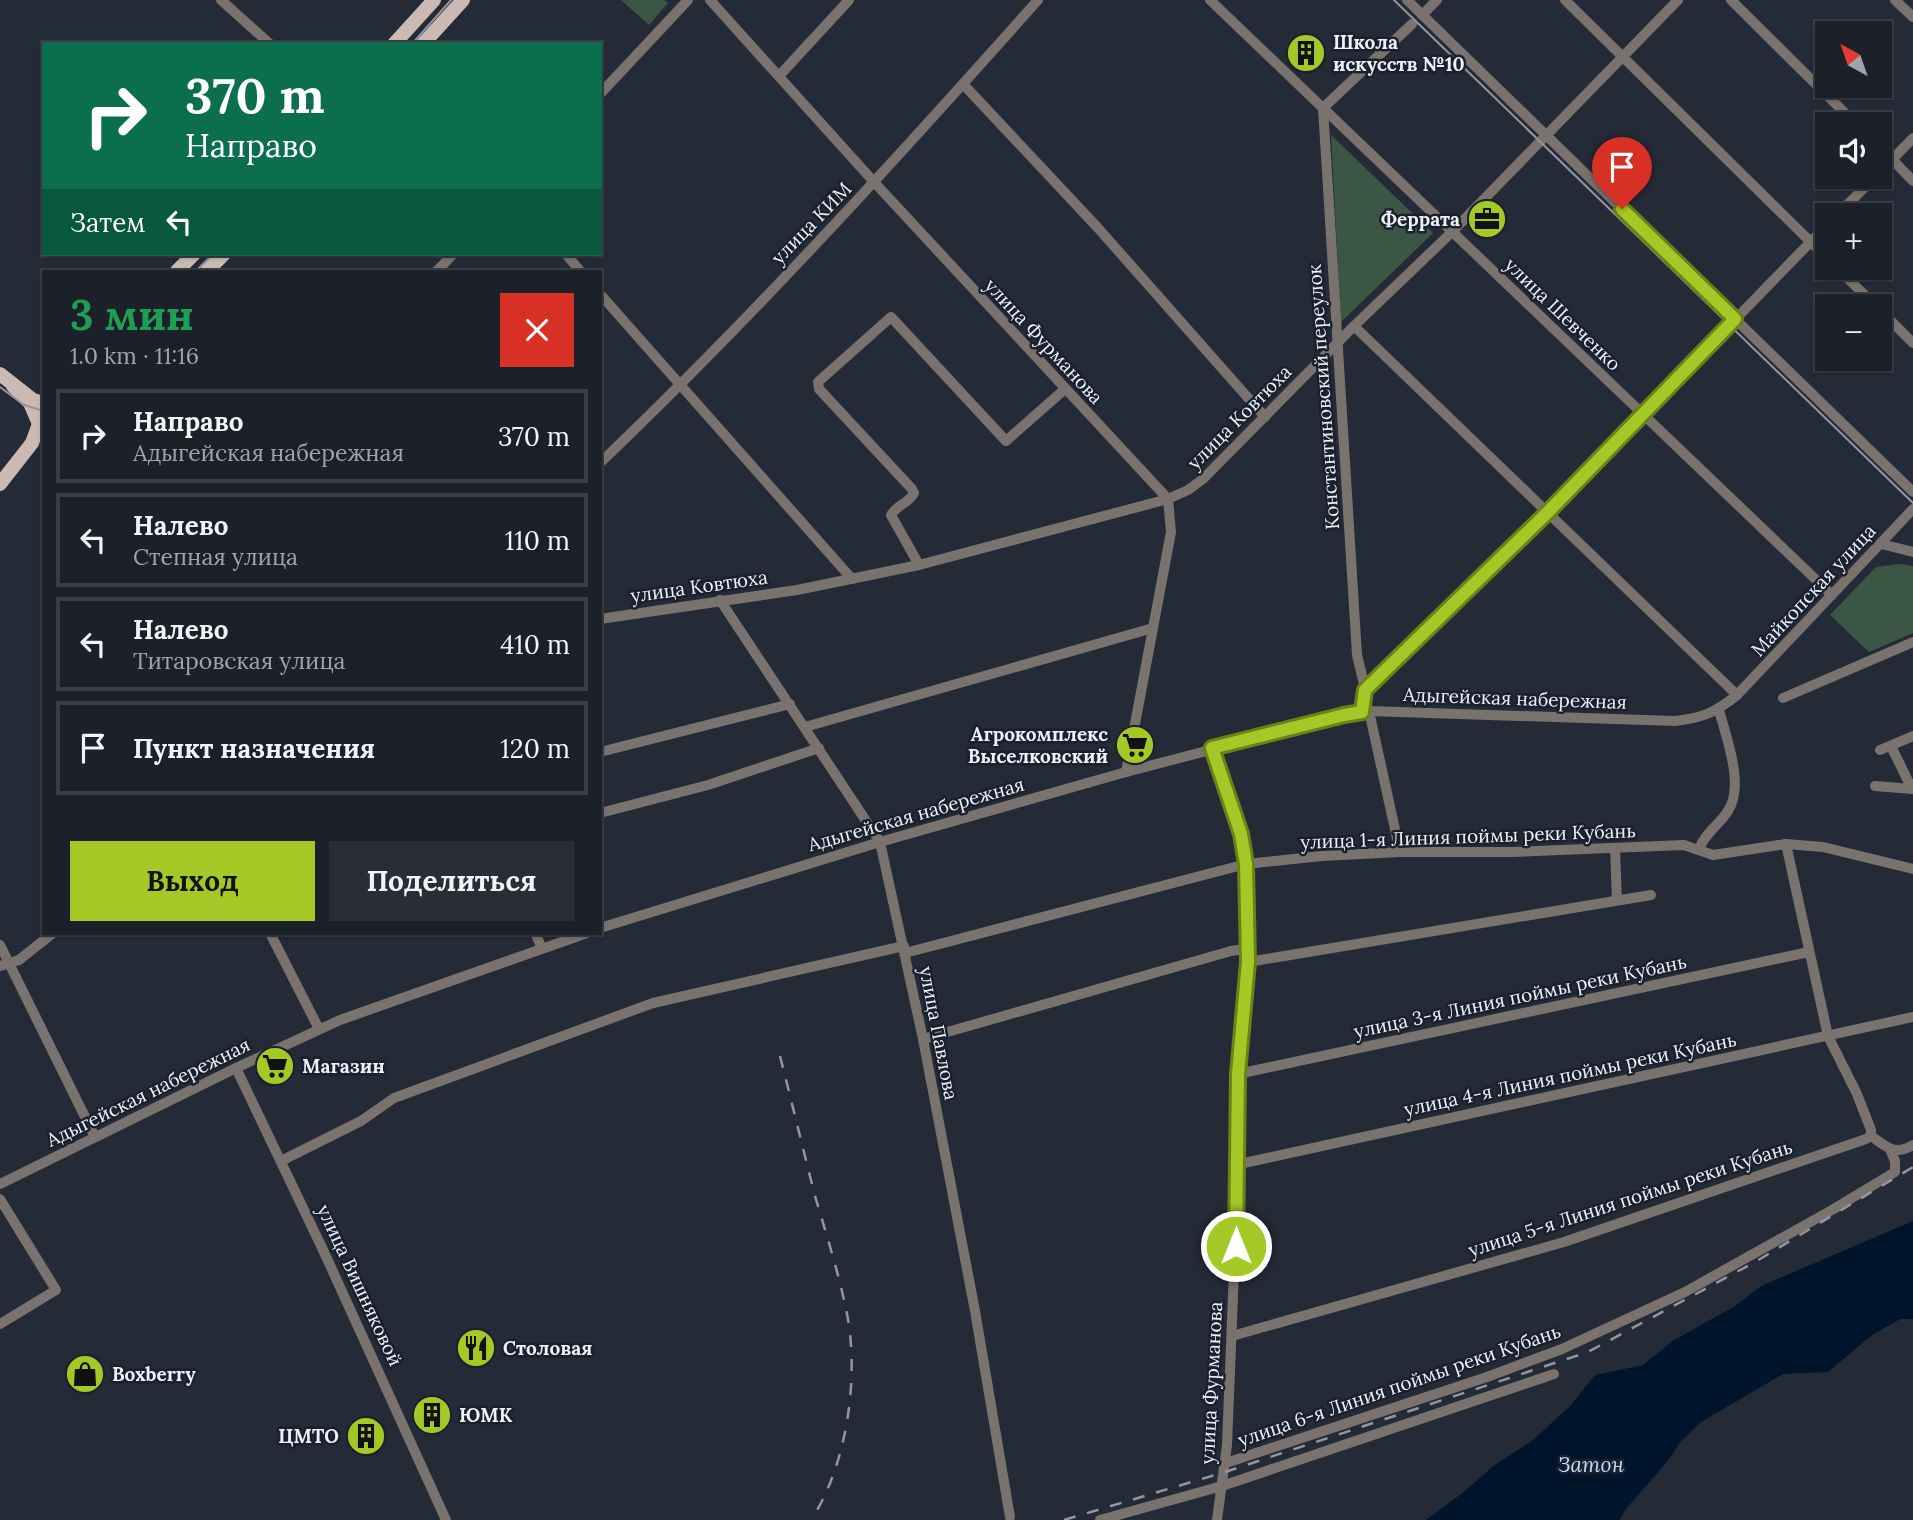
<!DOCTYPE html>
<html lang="ru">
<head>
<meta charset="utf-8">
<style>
  body { margin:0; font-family:Lora,serif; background:#292d35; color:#f1f3f6; height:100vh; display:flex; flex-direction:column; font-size:26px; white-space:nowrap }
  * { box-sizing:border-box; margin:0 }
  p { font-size:23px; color:#a0a3a8 }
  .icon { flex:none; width:38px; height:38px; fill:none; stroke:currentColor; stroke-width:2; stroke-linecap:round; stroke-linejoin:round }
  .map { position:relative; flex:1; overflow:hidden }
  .drawer { position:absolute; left:42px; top:270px; width:560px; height:665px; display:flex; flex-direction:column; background:#1c2029; border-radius:0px; box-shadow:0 2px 5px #0004,0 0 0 2px #3a3e46 }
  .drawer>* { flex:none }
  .top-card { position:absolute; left:42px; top:42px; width:560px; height:214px; border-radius:0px; box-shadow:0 2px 5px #0004,0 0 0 2px #3a3e46; background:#0b6e4f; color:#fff; overflow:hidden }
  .needle { width:46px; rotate:320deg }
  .tools { position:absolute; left:1815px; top:21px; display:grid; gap:14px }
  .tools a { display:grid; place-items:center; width:77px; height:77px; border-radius:0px; background:#1c2029; box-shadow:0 2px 5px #0004,0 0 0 2px #3a3e46; font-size:35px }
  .pin { position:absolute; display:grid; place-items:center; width:60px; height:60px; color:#fff; margin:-72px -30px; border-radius:50% 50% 50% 0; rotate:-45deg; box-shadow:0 0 7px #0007 }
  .pin .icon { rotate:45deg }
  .me { position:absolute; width:77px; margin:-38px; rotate:0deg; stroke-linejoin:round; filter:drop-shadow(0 0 5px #0008) }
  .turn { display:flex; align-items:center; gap:24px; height:147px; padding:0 28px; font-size:32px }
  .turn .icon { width:91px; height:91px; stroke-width:2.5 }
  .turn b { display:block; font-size:49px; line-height:60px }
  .then { display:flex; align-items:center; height:66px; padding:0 28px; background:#0003; gap:14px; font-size:26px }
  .round { display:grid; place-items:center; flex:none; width:74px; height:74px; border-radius:0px; background:#292d35 }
  .headline { display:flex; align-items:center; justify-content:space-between; height:119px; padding:0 28px }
  h1 { font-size:42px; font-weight:700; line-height:52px; color:#1e9e55 }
  .cta { display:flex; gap:14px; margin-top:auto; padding:14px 28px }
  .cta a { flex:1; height:80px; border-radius:0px; background:#a4c825; color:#111; font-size:28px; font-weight:700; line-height:80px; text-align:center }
  .cta a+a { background:#292d35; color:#f1f3f6 }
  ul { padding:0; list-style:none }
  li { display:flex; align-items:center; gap:21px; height:94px; margin:0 14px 10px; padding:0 14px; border:4px solid #3a3e46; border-radius:0px }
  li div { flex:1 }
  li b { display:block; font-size:26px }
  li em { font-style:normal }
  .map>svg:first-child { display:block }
  .green { fill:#3c5646 }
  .water { fill:#00142c }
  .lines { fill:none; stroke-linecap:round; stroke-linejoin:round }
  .minor { stroke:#7a726f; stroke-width:10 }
  .major { stroke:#cbb9b4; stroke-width:14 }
  .tram { stroke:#9296a1; stroke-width:2 }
  .rail { stroke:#9296a1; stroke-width:2.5; stroke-dasharray:12 12; stroke-linecap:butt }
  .route-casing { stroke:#6b8218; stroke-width:18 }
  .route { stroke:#a4c825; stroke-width:12 }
  .labels { text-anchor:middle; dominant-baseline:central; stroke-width:5; stroke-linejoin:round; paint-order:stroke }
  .poi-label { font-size:19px; font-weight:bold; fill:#edf1fa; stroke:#1b202d; text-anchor:start }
  .street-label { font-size:19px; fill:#edf1fa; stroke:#1b202d }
  .water-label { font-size:21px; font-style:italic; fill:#bfdbfb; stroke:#1b202d }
</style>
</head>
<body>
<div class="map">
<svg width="1913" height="1520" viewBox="0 0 1913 1520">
  <rect width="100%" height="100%" fill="#252a37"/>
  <!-- green -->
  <g class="green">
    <path d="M621,0h43l4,3 -19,22z"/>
    <path d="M1331,135l102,98 -92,89z"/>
    <path d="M1900,564l13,2v67l-44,19 -39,-37 46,-48z"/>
  </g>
  <!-- water -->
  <path class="water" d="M1913,1221v98h-13l-28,16 -44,37 -45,2 -82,48 -20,19 -14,21 -42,48 -5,10h-194l39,-29 27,-24 41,-27 38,-35 24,-30 48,-10 31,-25 61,-34 26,-20z"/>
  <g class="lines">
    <!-- minor -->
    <g class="minor">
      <path d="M221,0l49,44"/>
      <path d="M710,0l164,182 294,317 3,33 -45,240"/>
      <path d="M1210,0l622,595"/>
      <path d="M1407,0l506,492"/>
      <path d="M1565,0l262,258"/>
      <path d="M1731,0l125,124"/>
      <path d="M1895,0l18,17"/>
      <path d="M1422,15l15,-15"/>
      <path d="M779,76l70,-76"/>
      <path d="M963,84l135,144 167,189"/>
      <path d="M600,94l88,-94"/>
      <path d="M1323,108l34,547 7,29"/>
      <path d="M1323,108l89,-84"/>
      <path d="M1880,147l33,34"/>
      <path d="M1880,172l33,-34"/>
      <path d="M1837,215l38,-38"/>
      <path d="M566,254l14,17"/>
      <path d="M1837,268l39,38"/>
      <path d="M437,271l16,-17"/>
      <path d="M600,294l252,285"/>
      <path d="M1880,310l33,33"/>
      <path d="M1354,326l383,369"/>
      <path d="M600,463c154,-147 297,-305 438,-463"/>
      <path d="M1881,544l32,8"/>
      <path d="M919,565l-28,-50c6,-10 18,-12 23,-22l-2,-4 -93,-100 -1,-7 73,-65 115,124 59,-52"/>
      <path d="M720,600l160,242 43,197 52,272 35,206"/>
      <path d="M600,619l197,-29 122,-25 249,-66 20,-9 15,-11 151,-153 98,-94 226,-232"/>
      <path d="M1783,698l130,-56"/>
      <path d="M1369,711l31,141"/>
      <path d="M1362,712l3,-22 182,-177 280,-288"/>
      <path d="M805,727l348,-99"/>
      <path d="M1891,746l21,43"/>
      <path d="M1212,749l29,84 5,31 2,98 -10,112 -3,172 -8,199 -10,75"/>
      <path d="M1880,750l33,-14"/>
      <path d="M600,752l190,-48"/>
      <path d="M1875,786l38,3"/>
      <path d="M600,813l108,-28 111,-37"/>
      <path d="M1786,844l42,192 29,58 14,36v6"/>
      <path d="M1615,849l2,51"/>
      <path d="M1699,849c6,-16 20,-24 29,-38 17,-26 -2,-74 -9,-101"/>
      <path d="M600,928l280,-86 246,-70 218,-57 25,-4 306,10c28,-3 41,-9 62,-26l176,-186"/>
      <path d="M270,933l49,96"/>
      <path d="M535,933l7,15"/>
      <path d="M0,945l95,192"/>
      <path d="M905,953l341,-89 76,-8 78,-4h111l173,-7 29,10 73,-11 37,3 90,22"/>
      <path d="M1248,962l403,-67"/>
      <path d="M0,966l19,-6 34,-27"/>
      <path d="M923,1039l308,-88 15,-2"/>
      <path d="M236,1068l88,184 122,268"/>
      <path d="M1238,1074l571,-122"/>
      <path d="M1871,1136c16,11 23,20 42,9"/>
      <path d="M281,1161l80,-40 33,-23 259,-95 251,-57"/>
      <path d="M1235,1165l678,-148"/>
      <path d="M0,1184l236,-116 104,-48 247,-87"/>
      <path d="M0,1199l56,91 -56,34"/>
      <path d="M1232,1336l332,-94 302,-103 5,-3"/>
      <path d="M1226,1463l261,-86 75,-28 123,-57 147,-82 63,-38v-11l-5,-12"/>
      <path d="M1100,1520l122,-34 332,-112"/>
    </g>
    <!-- major -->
    <g class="major">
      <path d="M394,44l40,-44"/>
      <path d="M423,44l40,-44"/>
      <path d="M177,271l17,-17"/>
      <path d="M207,271l17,-17"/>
      <path d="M0,374l33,26 11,3"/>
      <path d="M0,484l32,-41 7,-19 -9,-21 -17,-17"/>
    </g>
    <!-- tram -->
    <g class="tram">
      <path d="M1394,0l519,503"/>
      <path d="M412,44l39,-44"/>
      <path d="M196,271l17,-17"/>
      <path d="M0,387l24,18 20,6"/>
    </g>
    <!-- rail -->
    <g class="rail">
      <path d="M780,1056c12,47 23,93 35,140 11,37 23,75 31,113 14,64 2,155 -35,211"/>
      <path d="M1064,1520l161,-48 363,-120 167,-90 158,-95"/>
    </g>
  </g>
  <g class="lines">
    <!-- route casing -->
    <g class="route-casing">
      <path id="route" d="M1236,1246l2,-172 10,-112 -2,-98 -5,-30 -29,-86 132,-33 18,-3 3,-22 182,-177 188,-194 -113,-110"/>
    </g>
    <!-- route -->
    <use href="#route" class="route"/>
  </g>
  <!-- icons -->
  <defs>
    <g id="building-disc" transform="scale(2.0125)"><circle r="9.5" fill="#a4c825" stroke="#1b202d"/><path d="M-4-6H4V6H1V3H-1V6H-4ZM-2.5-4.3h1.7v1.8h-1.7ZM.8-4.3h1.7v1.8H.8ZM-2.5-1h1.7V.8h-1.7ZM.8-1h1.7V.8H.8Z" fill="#111"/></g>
    <g id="office-disc" transform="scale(2.0125)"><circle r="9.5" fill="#a4c825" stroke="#1b202d"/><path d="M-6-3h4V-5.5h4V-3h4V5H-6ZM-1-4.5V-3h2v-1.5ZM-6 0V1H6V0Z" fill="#111"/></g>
    <g id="supermarket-disc" transform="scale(2.0125)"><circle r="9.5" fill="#a4c825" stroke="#1b202d"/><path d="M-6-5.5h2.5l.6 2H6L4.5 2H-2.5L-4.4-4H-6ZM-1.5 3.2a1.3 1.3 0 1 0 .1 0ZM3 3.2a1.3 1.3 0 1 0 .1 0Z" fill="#111"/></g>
    <g id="restaurant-disc" transform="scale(2.0125)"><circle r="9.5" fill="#a4c825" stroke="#1b202d"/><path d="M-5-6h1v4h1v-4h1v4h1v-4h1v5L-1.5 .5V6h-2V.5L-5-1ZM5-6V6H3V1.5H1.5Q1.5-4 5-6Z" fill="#111"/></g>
    <g id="shop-disc" transform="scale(2.0125)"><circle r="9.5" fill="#a4c825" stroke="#1b202d"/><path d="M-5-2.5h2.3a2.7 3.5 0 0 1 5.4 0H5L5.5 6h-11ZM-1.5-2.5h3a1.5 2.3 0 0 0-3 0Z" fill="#111"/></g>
  </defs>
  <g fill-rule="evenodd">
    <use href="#building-disc" x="1306" y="53"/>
    <use href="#office-disc" x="1487" y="219"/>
    <use href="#supermarket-disc" x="1135" y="745"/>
    <use href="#supermarket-disc" x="275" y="1066"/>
    <use href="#restaurant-disc" x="476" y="1348"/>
    <use href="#shop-disc" x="85" y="1374"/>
    <use href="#building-disc" x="432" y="1415"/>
    <use href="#building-disc" x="366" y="1436"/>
  </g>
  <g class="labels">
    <!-- poi labels -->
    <g class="poi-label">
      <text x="1333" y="42">Школа<tspan x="1333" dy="22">искусств №10</tspan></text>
      <text x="1460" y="219" text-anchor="end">Феррата</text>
      <text x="1108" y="734" text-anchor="end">Агрокомплекс<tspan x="1108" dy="22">Выселковский</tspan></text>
      <text x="302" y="1066">Магазин</text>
      <text x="503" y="1348">Столовая</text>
      <text x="112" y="1374">Boxberry</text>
      <text x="459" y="1415">ЮМК</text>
      <text x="339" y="1436" text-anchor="end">ЦМТО</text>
    </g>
    <!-- street labels -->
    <g class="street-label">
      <text transform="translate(811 223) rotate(-46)">улица КИМ</text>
      <text transform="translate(1563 314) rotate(44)">улица Шевченко</text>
      <text transform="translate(1044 341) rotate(47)">улица Фурманова</text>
      <text transform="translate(1323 397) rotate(-94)">Константиновский переулок</text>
      <text transform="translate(1239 417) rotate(-45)">улица Ковтюха</text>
      <text transform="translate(699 586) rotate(-8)">улица Ковтюха</text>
      <text transform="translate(1813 590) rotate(-47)">Майкопская улица</text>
      <text transform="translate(1515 698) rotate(2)">Адыгейская набережная</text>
      <text transform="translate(916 814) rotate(-16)">Адыгейская набережная</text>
      <text transform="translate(1468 836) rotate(-2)">улица 1-я Линия поймы реки Кубань</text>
      <text transform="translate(1520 996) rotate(-12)">улица 3-я Линия поймы реки Кубань</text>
      <text transform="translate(939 1033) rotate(79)">улица Павлова</text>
      <text transform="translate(1570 1074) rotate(-12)">улица 4-я Линия поймы реки Кубань</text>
      <text transform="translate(148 1092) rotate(-26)">Адыгейская набережная</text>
      <text transform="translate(1630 1198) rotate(-18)">улица 5-я Линия поймы реки Кубань</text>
      <text transform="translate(360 1285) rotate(65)">улица Вишняковой</text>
      <text transform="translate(1211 1383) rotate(-87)">улица Фурманова</text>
      <text transform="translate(1399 1385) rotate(-19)">улица 6-я Линия поймы реки Кубань</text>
    </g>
    <!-- water labels -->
    <g class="water-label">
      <text x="1591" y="1464">Затон</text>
    </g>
  </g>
</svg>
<div class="tools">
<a><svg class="needle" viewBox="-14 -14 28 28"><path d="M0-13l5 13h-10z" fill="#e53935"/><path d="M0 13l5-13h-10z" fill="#a0a3a8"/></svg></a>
<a><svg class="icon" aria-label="sound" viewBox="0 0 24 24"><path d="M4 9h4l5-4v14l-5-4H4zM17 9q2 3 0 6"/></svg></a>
<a>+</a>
<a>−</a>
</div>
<div class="pin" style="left:1622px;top:209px;background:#d93025"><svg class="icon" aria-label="arrive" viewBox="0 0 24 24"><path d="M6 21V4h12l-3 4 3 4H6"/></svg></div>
<svg class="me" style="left:1236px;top:1246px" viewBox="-20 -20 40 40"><circle r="17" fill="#a4c825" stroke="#fff" stroke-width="3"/><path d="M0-11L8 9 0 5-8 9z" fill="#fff"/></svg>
<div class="top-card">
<div class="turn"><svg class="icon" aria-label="right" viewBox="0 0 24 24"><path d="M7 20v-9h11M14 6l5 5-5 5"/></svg><div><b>370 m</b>Направо</div></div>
<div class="then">Затем<svg class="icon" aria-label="left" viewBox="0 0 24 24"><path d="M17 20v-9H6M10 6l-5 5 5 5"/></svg></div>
</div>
<section class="drawer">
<div class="headline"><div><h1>3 мин</h1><p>1.0 km · 11:16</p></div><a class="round" style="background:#d93025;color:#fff"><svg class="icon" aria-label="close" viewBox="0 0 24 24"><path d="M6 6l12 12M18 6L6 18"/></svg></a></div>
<ul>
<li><svg class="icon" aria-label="right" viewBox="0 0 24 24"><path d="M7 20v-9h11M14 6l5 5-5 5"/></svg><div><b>Направо</b><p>Адыгейская набережная</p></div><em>370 m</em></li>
<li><svg class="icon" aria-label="left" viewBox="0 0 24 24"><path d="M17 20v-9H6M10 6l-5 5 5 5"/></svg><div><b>Налево</b><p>Степная улица</p></div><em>110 m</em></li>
<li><svg class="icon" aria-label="left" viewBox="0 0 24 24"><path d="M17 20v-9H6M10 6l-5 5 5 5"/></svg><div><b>Налево</b><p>Титаровская улица</p></div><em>410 m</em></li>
<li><svg class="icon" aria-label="arrive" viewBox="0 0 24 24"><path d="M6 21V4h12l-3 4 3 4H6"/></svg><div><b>Пункт назначения</b></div><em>120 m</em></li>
</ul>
<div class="cta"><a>Выход</a><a>Поделиться</a></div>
</section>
</div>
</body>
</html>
